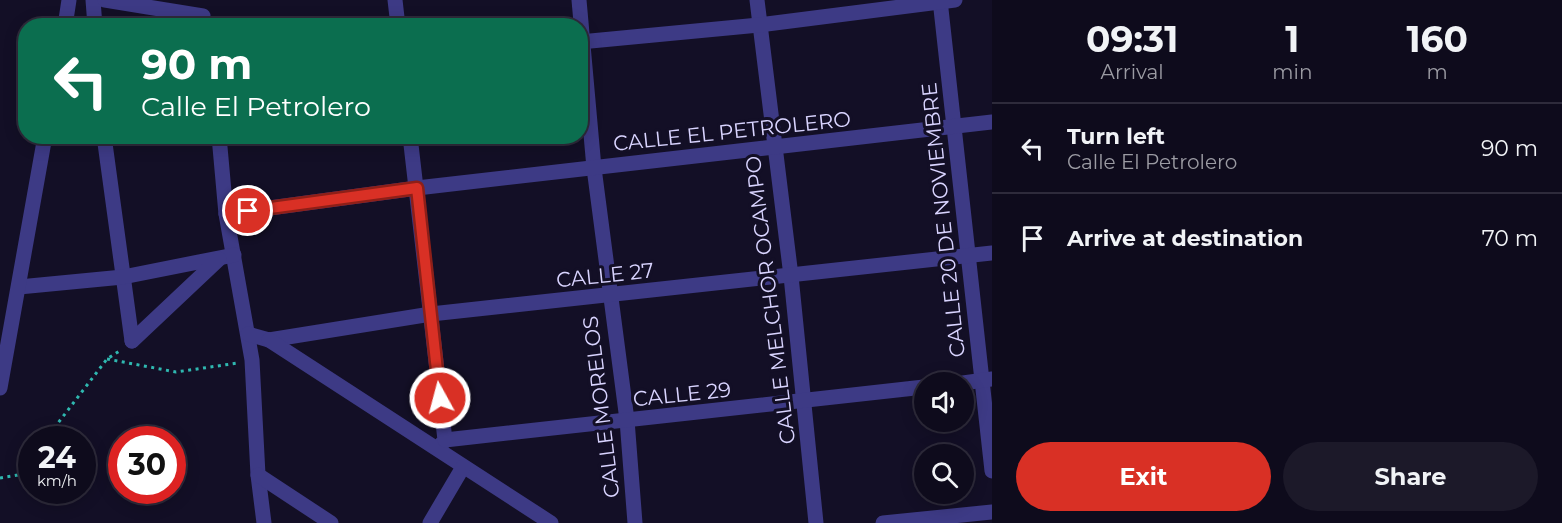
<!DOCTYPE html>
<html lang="en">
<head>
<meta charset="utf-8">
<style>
  body { margin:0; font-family:Montserrat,sans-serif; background:#1c1929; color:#f1f3f6; height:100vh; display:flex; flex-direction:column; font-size:22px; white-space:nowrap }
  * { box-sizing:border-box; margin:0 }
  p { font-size:20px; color:#9b9ba3 }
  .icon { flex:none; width:33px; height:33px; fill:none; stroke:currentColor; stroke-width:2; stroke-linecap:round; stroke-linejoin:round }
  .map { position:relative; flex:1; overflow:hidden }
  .side { display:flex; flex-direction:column; background:#0e0b1c; width:570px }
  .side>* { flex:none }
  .hud { position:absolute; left:18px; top:18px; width:570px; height:126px; border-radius:24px; box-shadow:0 3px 15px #0003,0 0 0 2px #2e2b3b; background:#0b6e4f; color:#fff; overflow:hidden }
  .fabs { position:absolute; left:914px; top:372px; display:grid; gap:12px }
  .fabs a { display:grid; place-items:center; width:60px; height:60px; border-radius:50%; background:#0e0b1c; box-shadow:0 3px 15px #0003,0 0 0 2px #2e2b3b; font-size:30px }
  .speed { position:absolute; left:18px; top:426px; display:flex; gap:12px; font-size:30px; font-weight:700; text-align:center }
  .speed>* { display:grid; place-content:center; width:78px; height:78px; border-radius:50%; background:#0e0b1c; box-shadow:0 3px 15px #0003,0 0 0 2px #2e2b3b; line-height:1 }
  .speed small { font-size:15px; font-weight:400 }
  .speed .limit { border:9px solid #d22; background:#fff; color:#111 }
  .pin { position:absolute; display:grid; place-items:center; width:51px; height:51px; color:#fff; margin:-26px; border:3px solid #fff; border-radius:50%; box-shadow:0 2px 6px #0007 }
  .me { position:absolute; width:66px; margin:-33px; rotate:353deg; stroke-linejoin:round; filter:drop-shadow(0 0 4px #0008) }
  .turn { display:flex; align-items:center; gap:21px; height:126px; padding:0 24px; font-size:27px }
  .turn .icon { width:78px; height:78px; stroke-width:2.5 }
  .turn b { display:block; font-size:42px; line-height:51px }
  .eta { display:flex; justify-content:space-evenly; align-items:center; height:102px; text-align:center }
  .eta b { font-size:36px; font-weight:700; line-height:42px }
  .button { display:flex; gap:12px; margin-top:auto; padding:12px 24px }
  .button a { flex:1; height:69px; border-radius:36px; background:#d93025; color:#fff; font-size:24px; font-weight:700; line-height:69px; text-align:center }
  .button a+a { background:#1c1929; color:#f1f3f6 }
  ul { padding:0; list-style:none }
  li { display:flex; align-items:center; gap:18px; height:90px; padding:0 24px; border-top:2px solid #2e2b3b }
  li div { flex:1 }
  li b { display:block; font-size:22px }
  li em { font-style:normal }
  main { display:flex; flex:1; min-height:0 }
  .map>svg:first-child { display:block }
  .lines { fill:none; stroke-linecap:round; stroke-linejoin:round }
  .path { stroke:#2fb8b0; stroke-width:3; stroke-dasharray:3 4.5; stroke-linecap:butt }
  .minor { stroke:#3d3a85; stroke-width:15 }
  .route-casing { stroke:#8d1f18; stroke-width:15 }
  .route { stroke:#d93025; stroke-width:10 }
  .labels { text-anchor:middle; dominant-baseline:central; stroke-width:6; stroke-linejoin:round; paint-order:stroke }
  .street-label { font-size:21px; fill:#d9d4ff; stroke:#130f26 }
</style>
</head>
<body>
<main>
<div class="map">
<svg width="992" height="523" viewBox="0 0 992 523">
  <rect width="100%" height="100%" fill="#130f26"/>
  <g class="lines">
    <!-- path -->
    <g class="path">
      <path d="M107,359l69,13 62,-9"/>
      <path d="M45,440l62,-81 14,-9"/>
      <path d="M0,478l30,-5 2,-4"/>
    </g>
    <!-- minor -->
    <g class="minor">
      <path d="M93,0l2,26"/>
      <path d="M105,0l98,16"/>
      <path d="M395,0l3,26"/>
      <path d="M579,0l15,168 33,252 8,103"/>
      <path d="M757,0l34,276 25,247"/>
      <path d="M940,0l52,471"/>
      <path d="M65,26l4,-26"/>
      <path d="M580,42l179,-17 196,-25"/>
      <path d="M104,136l28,205"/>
      <path d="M219,136l7,78 26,146 6,115 6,48"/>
      <path d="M410,136l35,304 -6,7"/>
      <path d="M226,214l191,-26 575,-66"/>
      <path d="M19,287l104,-10 111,-22"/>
      <path d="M248,334l21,6 162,-26 561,-61"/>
      <path d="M269,340l282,183"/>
      <path d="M132,341l87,-82"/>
      <path d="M963,383l29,-4"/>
      <path d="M0,388l45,-252"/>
      <path d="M445,440l479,-53"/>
      <path d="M258,475l73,48"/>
      <path d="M430,523l33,-56"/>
      <path d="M883,523l109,-11"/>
    </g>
  </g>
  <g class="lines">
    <!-- route casing -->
    <g class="route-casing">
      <path id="route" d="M248,211l169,-23 23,210"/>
    </g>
    <!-- route -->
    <use href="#route" class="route"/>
  </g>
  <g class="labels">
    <!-- street labels -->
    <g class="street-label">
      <text transform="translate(732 131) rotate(-6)">CALLE EL PETROLERO</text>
      <text transform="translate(943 220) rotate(-96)">CALLE 20 DE NOVIEMBRE</text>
      <text transform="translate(605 275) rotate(-6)">CALLE 27</text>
      <text transform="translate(770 300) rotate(-97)">CALLE MELCHOR OCAMPO</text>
      <text transform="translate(682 394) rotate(-6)">CALLE 29</text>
      <text transform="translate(601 407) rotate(-97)">CALLE MORELOS</text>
    </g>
  </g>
</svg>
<div class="fabs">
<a><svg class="icon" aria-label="sound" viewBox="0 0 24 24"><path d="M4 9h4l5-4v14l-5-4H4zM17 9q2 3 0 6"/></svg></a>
<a><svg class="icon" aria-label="search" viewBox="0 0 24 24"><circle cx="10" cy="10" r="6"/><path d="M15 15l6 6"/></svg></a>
</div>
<div class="speed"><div>24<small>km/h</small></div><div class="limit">30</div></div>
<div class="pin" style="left:248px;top:211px;background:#d93025"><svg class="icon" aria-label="arrive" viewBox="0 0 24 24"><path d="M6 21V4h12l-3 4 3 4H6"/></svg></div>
<svg class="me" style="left:440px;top:398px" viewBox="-20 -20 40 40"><circle r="17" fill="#d93025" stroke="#fff" stroke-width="3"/><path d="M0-11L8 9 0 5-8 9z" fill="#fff"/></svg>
<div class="hud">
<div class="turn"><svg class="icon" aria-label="left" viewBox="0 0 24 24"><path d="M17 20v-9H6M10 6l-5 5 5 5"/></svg><div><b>90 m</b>Calle El Petrolero</div></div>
</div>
</div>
<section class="side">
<div class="eta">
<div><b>09:31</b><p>Arrival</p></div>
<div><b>1</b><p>min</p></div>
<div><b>160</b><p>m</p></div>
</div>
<ul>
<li><svg class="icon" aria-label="left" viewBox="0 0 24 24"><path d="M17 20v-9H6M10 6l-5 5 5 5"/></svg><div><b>Turn left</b><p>Calle El Petrolero</p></div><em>90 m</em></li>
<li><svg class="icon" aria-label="arrive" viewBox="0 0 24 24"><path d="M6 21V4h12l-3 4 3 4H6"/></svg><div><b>Arrive at destination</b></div><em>70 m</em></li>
</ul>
<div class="button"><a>Exit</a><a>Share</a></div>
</section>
</main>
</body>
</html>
